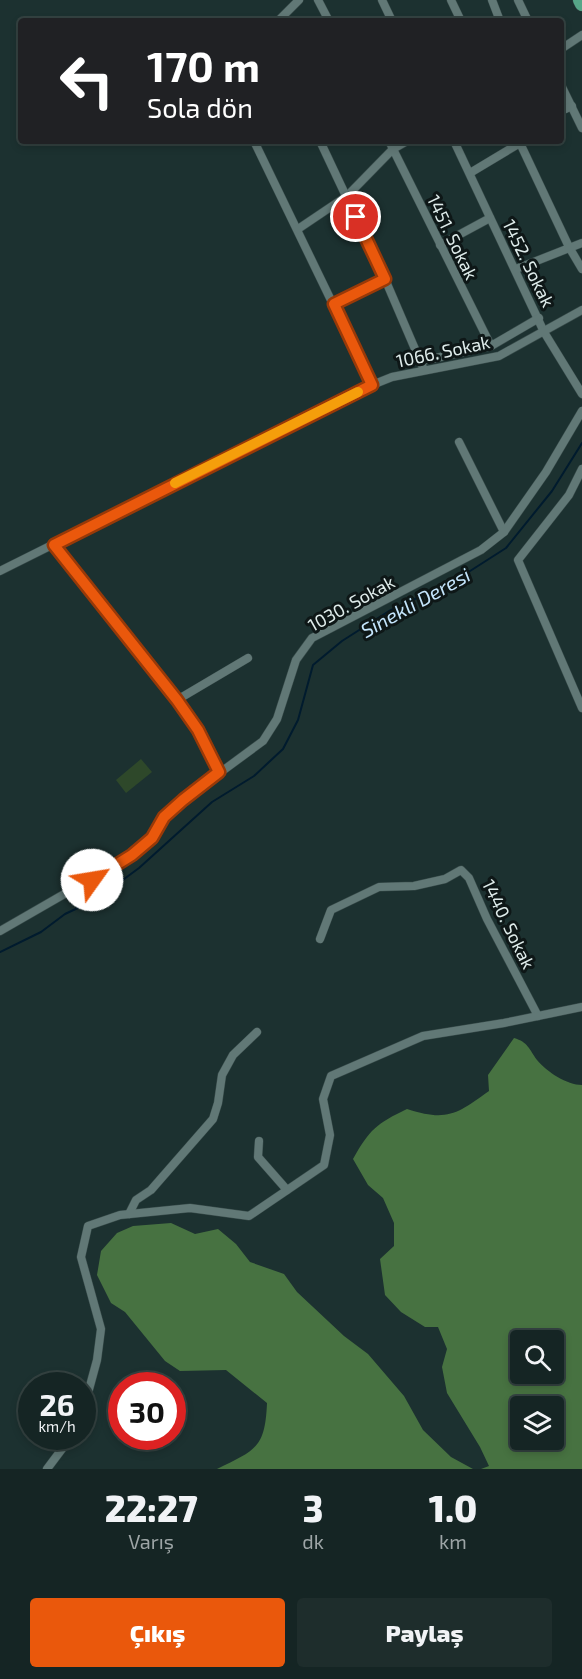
<!DOCTYPE html>
<html lang="tr">
<head>
<meta charset="utf-8">
<style>
  body { margin:0; font-family:"Exo 2",sans-serif; background:#1e2d2c; color:#f1f3f6; height:100vh; display:flex; flex-direction:column; font-size:22px; white-space:nowrap }
  * { box-sizing:border-box; margin:0 }
  p { font-size:20px; color:#9da5a6 }
  .icon { flex:none; width:33px; height:33px; fill:none; stroke:currentColor; stroke-width:2; stroke-linecap:round; stroke-linejoin:round }
  .map { position:relative; height:1469px; overflow:hidden }
  .side { display:flex; flex-direction:column; background:#152524; flex:1 }
  .side>* { flex:none }
  .top-card { position:absolute; left:18px; top:18px; width:546px; height:126px; border-radius:6px; box-shadow:0 3px 9px #0003,0 0 0 2px #344241; background:#202124; color:#fff; overflow:hidden }
  .tools { position:absolute; left:510px; top:1330px; display:grid; gap:12px }
  .tools a { display:grid; place-items:center; width:54px; height:54px; border-radius:6px; background:#152524; box-shadow:0 3px 9px #0003,0 0 0 2px #344241; font-size:30px }
  .speed { position:absolute; left:18px; top:1372px; display:flex; gap:12px; font-size:30px; font-weight:700; text-align:center }
  .speed>* { display:grid; place-content:center; width:78px; height:78px; border-radius:50%; background:#152524; box-shadow:0 3px 9px #0003,0 0 0 2px #344241; line-height:1 }
  .speed small { font-size:15px; font-weight:400 }
  .speed .limit { border:9px solid #d22; background:#fff; color:#111 }
  .pin { position:absolute; display:grid; place-items:center; width:51px; height:51px; color:#fff; margin:-26px; border:3px solid #fff; border-radius:50%; box-shadow:0 2px 6px #0007 }
  .me { position:absolute; width:66px; margin:-33px; rotate:58deg; stroke-linejoin:round; filter:drop-shadow(0 0 4px #0008) }
  .turn { display:flex; align-items:center; gap:21px; height:126px; padding:0 30px; font-size:27px }
  .turn .icon { width:78px; height:78px; stroke-width:2.5 }
  .turn b { display:block; font-size:42px; line-height:51px }
  .eta { display:flex; justify-content:space-evenly; align-items:center; height:102px; text-align:center }
  .eta b { font-size:36px; font-weight:800; line-height:42px }
  .primary-button { display:flex; gap:12px; margin-top:auto; padding:12px 30px }
  .primary-button a { flex:1; height:69px; border-radius:6px; background:#ea580c; color:#fff; font-size:24px; font-weight:800; line-height:69px; text-align:center }
  .primary-button a+a { background:#1e2d2c; color:#f1f3f6 }
  .map>svg:first-child { display:block }
  .green { fill:#2e482a }
  .forest { fill:#477241; fill-rule:evenodd }
  .lines { fill:none; stroke-linecap:round; stroke-linejoin:round }
  .stream { stroke:#001b2e; stroke-width:2 }
  .minor-casing { stroke:#394c4b; stroke-width:9 }
  .trunk-casing { stroke:#394c4b; stroke-width:15 }
  .minor { stroke:#617876; stroke-width:8 }
  .trunk { stroke:#56a688; stroke-width:14 }
  .route-casing { stroke:#983908; stroke-width:15 }
  .route { stroke:#ea580c; stroke-width:10 }
  .slow { stroke:#f59e0b; stroke-width:10 }
  .labels { text-anchor:middle; dominant-baseline:central; stroke-width:6; stroke-linejoin:round; paint-order:stroke }
  .street-label { font-size:18px; fill:#dfeceb; stroke:#0e1717 }
  .water-label { font-size:20px; font-style:italic; fill:#c4e5fc; stroke:#0e1717 }
</style>
</head>
<body>
<div class="map">
<svg width="582" height="1469" viewBox="0 0 582 1469">
  <rect width="100%" height="100%" fill="#1c3130"/>
  <!-- green -->
  <path class="green" d="M141,759l11,13 -26,21 -10,-13z"/>
  <!-- forest -->
  <g class="forest">
    <path d="M514,1038c14,4 15,11 23,22 10,12 30,25 45,25v384h-101l8,-3 -9,-19 -33,-54 -5,-26 5,-18 -9,-22h-13l-24,-15 -16,-17 -5,-36 14,-13v-23l-11,-25 -15,-13 -15,-26c17,-30 23,-35 54,-50 40,13 50,5 82,-18l-1,-16zM520,1341h34v33h-34zM520,1407h34v33h-34z"/>
    <path d="M171,1223l24,11 23,-5 18,15 14,18 34,12 13,18 47,44 24,18 36,42 19,34 28,27 22,12h-256c39,-19 48,-21 50,-66l-41,-33 -46,1 -15,-10 -40,-49 -14,-9 -14,-28 4,-24 16,-18 16,-7z"/>
  </g>
  <g class="lines">
    <!-- stream -->
    <path class="stream" d="M0,952l41,-20 24,-18 32,-15 42,-31 73,-66 42,-26 29,-27 15,-29 15,-55 29,-24 47,-30 67,-31 50,-32 46,-57 30,-48"/>
    <!-- minor casing -->
    <g class="minor-casing">
      <g id="minor">
        <path d="M318,0l11,21"/>
        <path d="M382,0l10,21"/>
        <path d="M451,0l10,21"/>
        <path d="M492,0l8,21"/>
        <path d="M518,0l10,21"/>
        <path d="M278,21l21,-21"/>
        <path d="M561,49l21,-14"/>
        <path d="M561,85l21,43"/>
        <path d="M561,111l11,-5"/>
        <path d="M254,141l118,244"/>
        <path d="M320,141l65,138 39,91"/>
        <path d="M389,141l102,205"/>
        <path d="M454,141l90,191 38,62"/>
        <path d="M519,141l50,106 13,22"/>
        <path d="M470,173l50,-30"/>
        <path d="M298,229l49,-33 46,-47 14,-8"/>
        <path d="M440,245l50,-27"/>
        <path d="M516,269l66,-26"/>
        <path d="M334,304l51,-25"/>
        <path d="M422,361l69,-15 48,-28"/>
        <path d="M459,442l45,90"/>
        <path d="M582,469l-13,26 -51,65 64,148"/>
        <path d="M54,545c24,37 56,70 84,104 32,39 58,78 81,123"/>
        <path d="M0,571l372,-186 20,-8 107,-21 83,-46"/>
        <path d="M177,700l71,-42"/>
        <path d="M0,931l132,-76 20,-17 12,-21 19,-17 80,-59 14,-22 19,-59 16,-22 169,-88 23,-18 42,-60 36,-61"/>
        <path d="M320,939l11,-29 48,-23 35,-1 31,-7 16,-9 8,8 18,41 51,97"/>
        <path d="M259,1141l-1,16 29,33"/>
        <path d="M129,1214l7,-14 15,-10 62,-71 5,-16 4,-28 11,-20 24,-23"/>
        <path d="M82,1415l15,-55 4,-31 -20,-72 7,-31 32,-11 70,-7 59,8 75,-51 6,-30 -7,-36 8,-23 92,-40 81,-13 78,-16"/>
        <path d="M47,1469l24,-32"/>
      </g>
    </g>
    <!-- trunk casing -->
    <g class="trunk-casing">
      <path id="trunk" d="M580,0l2,4"/>
    </g>
    <!-- minor -->
    <use href="#minor" class="minor"/>
    <!-- trunk -->
    <use href="#trunk" class="trunk"/>
  </g>
  <g class="lines">
    <!-- route casing -->
    <g class="route-casing">
      <path id="route" d="M92,880l40,-25 20,-17 12,-21 19,-17 36,-28 -21,-42 -21,-30 -123,-155 318,-160 -38,-81 51,-25 -29,-62"/>
    </g>
    <!-- route -->
    <use href="#route" class="route"/>
    <!-- slow -->
    <path class="slow" d="M175,483l183,-91"/>
  </g>
  <g class="labels">
    <!-- street labels -->
    <g class="street-label">
      <text transform="translate(453 237) rotate(64)">1451. Sokak</text>
      <text transform="translate(529 263) rotate(64)">1452. Sokak</text>
      <text transform="translate(443 351) rotate(-12)">1066. Sokak</text>
      <text transform="translate(351 603) rotate(-29)">1030. Sokak</text>
      <text transform="translate(509 924) rotate(64)">1440. Sokak</text>
    </g>
    <!-- water labels -->
    <g class="water-label">
      <text transform="translate(415 602) rotate(-29)">Sinekli Deresi</text>
    </g>
  </g>
</svg>
<div class="tools">
<a><svg class="icon" aria-label="search" viewBox="0 0 24 24"><circle cx="10" cy="10" r="6"/><path d="M15 15l6 6"/></svg></a>
<a><svg class="icon" aria-label="layers" viewBox="0 0 24 24"><path d="M12 4l9 5-9 5-9-5zM3 14l9 5 9-5"/></svg></a>
</div>
<div class="speed"><div>26<small>km/h</small></div><div class="limit">30</div></div>
<div class="pin" style="left:356px;top:217px;background:#d93025"><svg class="icon" aria-label="arrive" viewBox="0 0 24 24"><path d="M6 21V4h12l-3 4 3 4H6"/></svg></div>
<svg class="me" style="left:92px;top:880px" viewBox="-20 -20 40 40"><circle r="19" fill="#fff"/><path d="M0-13L10 11 0 6-10 11z" fill="#ea580c"/></svg>
<div class="top-card">
<div class="turn"><svg class="icon" aria-label="left" viewBox="0 0 24 24"><path d="M17 20v-9H6M10 6l-5 5 5 5"/></svg><div><b>170 m</b>Sola dön</div></div>
</div>
</div>
<section class="side">
<div class="eta">
<div><b>22:27</b><p>Varış</p></div>
<div><b>3</b><p>dk</p></div>
<div><b>1.0</b><p>km</p></div>
</div>
<div class="primary-button"><a>Çıkış</a><a>Paylaş</a></div>
</section>
</body>
</html>
